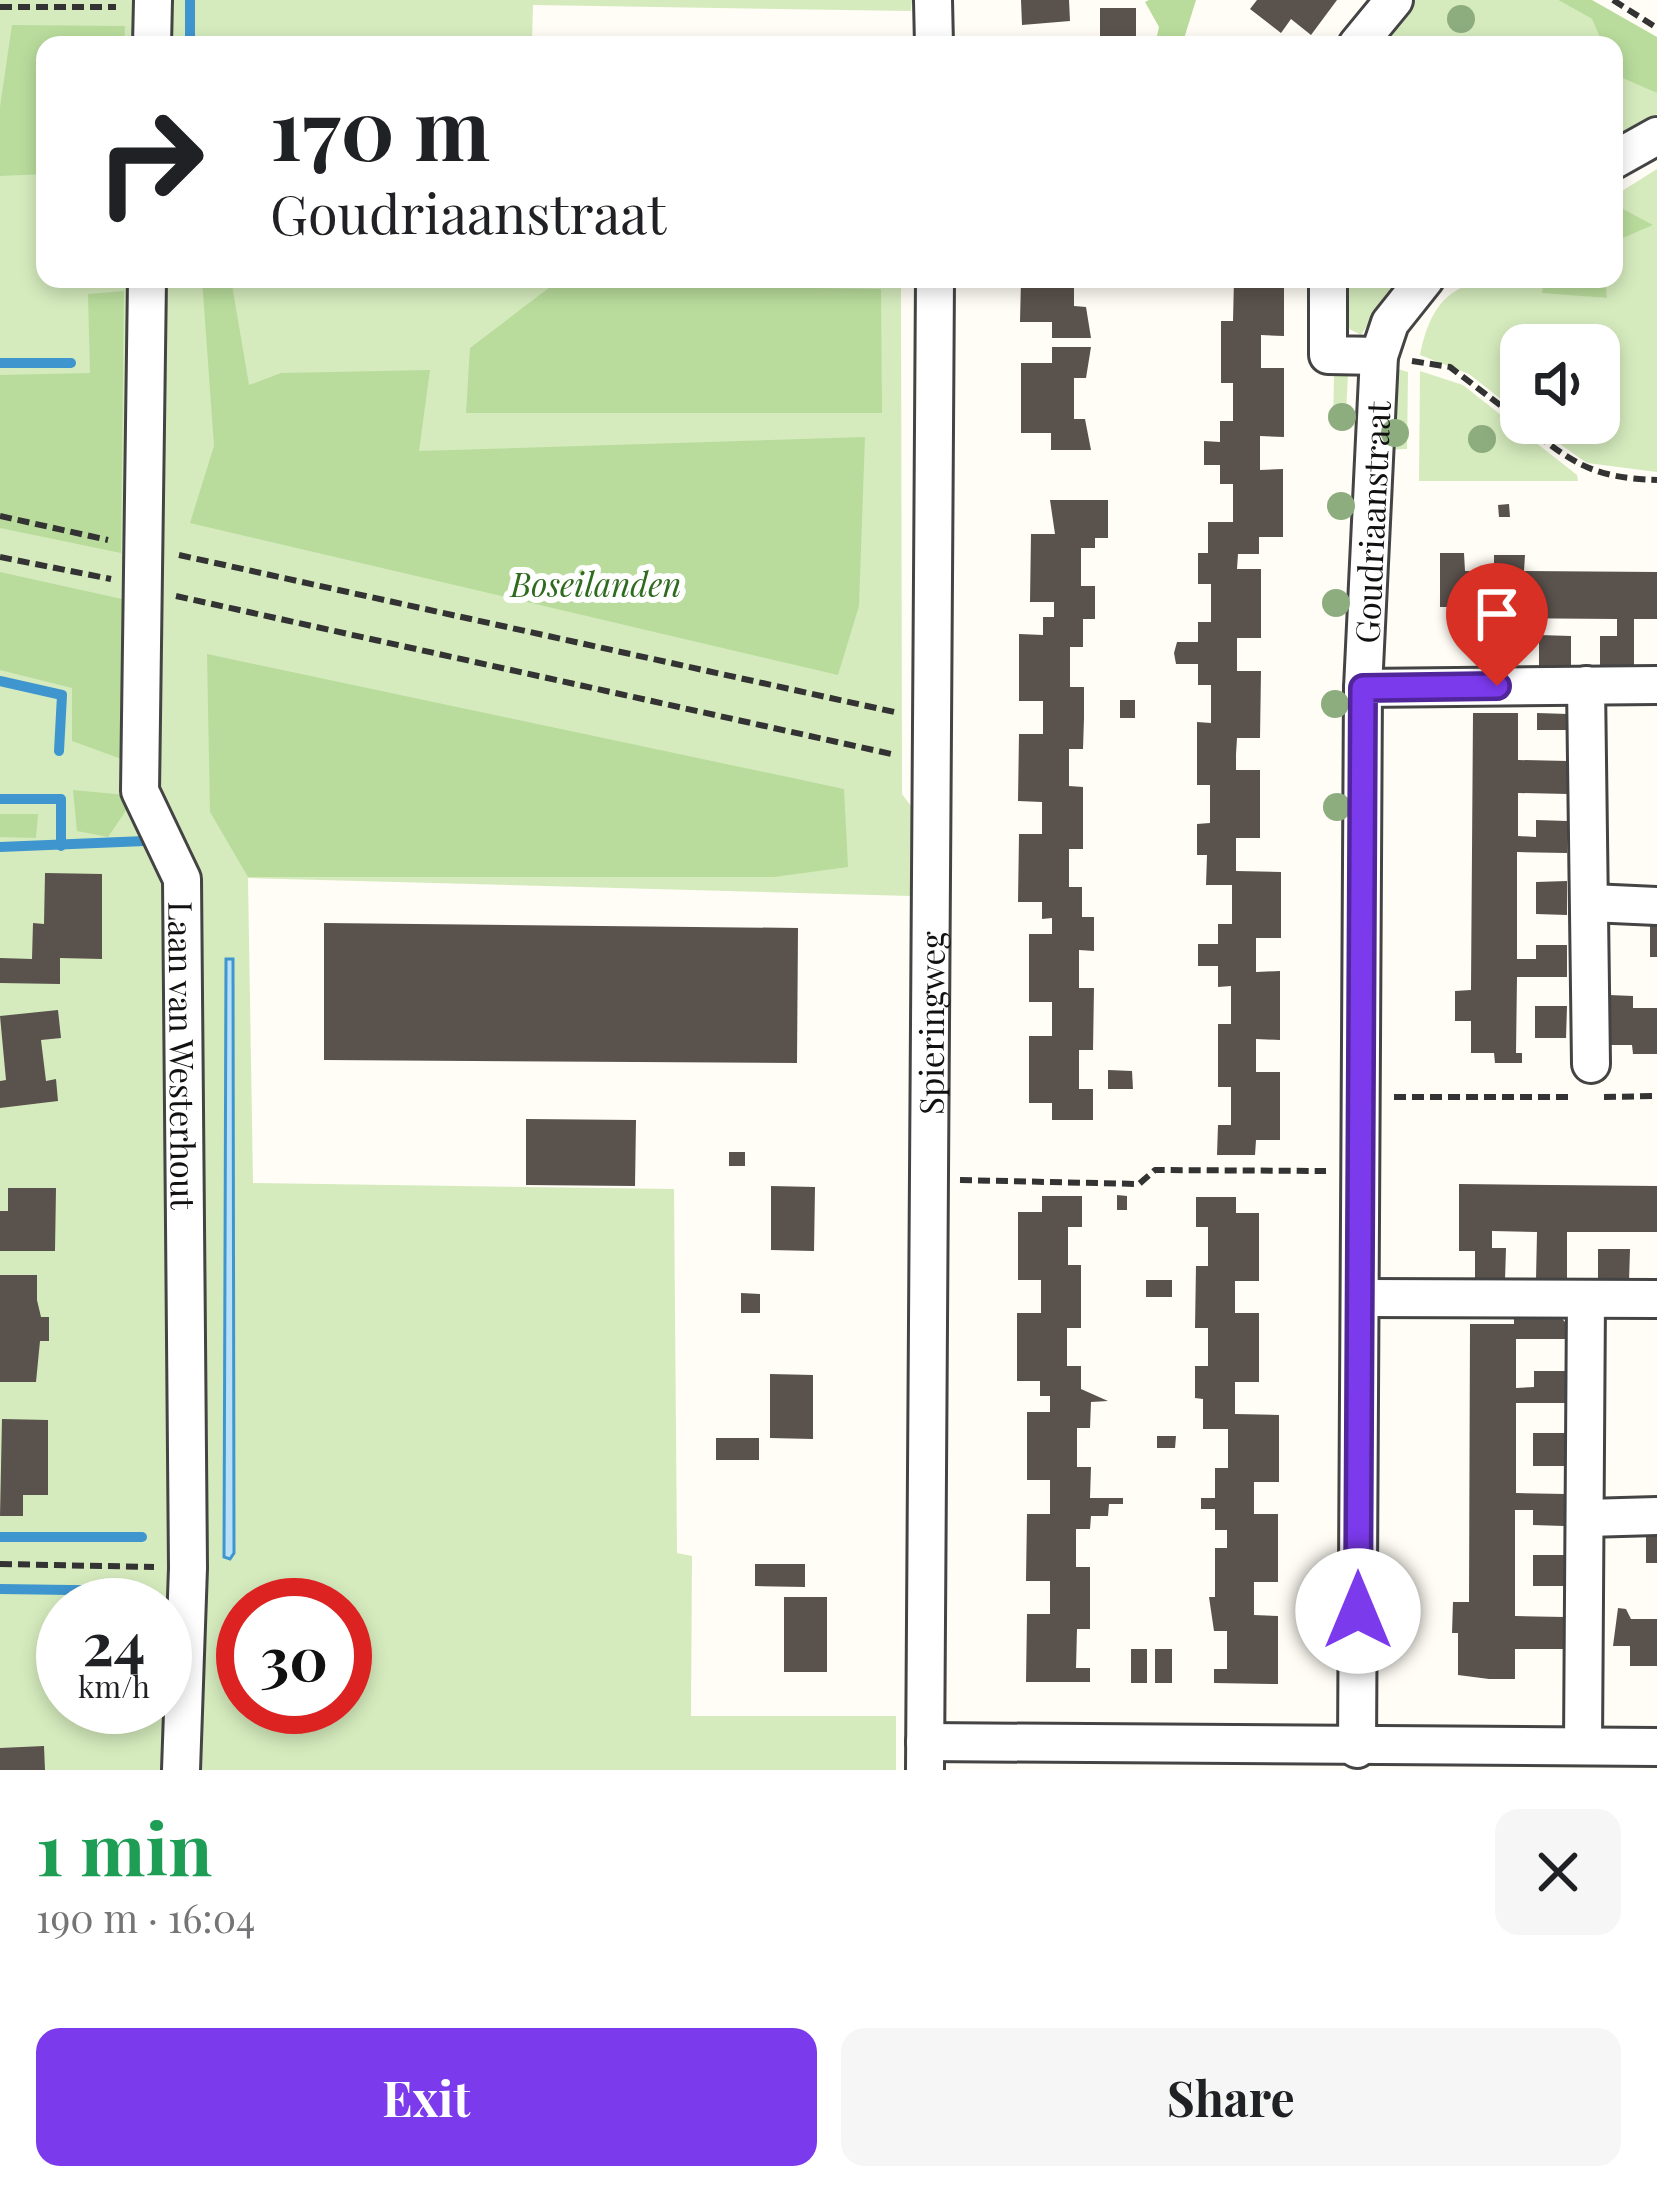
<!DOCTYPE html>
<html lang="en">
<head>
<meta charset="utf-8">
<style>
  body { margin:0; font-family:"Playfair Display",serif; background:#f6f6f6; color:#202124; height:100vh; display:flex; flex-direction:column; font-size:45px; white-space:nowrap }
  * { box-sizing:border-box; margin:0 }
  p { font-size:39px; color:#757577 }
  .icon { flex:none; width:66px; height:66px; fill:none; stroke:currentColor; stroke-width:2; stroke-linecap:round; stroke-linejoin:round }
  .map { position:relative; height:1770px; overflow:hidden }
  .panel { display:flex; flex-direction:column; background:#fff; flex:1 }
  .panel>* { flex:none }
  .banner { position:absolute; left:36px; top:36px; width:1587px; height:252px; border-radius:24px; box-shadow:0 6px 18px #0003; background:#fff; color:#202124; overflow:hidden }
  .tools { position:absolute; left:1500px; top:324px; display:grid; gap:24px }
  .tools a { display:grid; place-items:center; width:120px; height:120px; border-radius:24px; background:#fff; box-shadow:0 6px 18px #0003; font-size:60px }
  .speed { position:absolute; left:36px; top:1578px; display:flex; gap:24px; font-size:60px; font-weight:700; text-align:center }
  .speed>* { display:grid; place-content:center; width:156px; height:156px; border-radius:50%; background:#fff; box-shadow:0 6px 18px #0003; line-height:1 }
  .speed small { font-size:30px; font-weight:400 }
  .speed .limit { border:18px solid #d22; background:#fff; color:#111 }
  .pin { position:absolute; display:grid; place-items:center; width:102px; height:102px; color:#fff; margin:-123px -51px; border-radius:50% 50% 50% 0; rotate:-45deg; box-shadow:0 0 12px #0007 }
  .pin .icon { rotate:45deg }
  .me { position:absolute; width:132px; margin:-66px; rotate:0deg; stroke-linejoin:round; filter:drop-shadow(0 0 9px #0008) }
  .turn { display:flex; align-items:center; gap:42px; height:252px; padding:0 36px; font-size:54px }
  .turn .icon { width:156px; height:156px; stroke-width:2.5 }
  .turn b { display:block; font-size:84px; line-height:102px }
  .round { display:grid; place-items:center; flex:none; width:126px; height:126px; border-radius:24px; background:#f6f6f6 }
  .overview { display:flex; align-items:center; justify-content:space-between; height:204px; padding:0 36px }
  h1 { font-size:72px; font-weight:700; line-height:90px; color:#1e9e55 }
  .button { display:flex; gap:24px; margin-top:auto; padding:24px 36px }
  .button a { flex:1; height:138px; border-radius:24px; background:#7c3aed; color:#fff; font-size:48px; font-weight:700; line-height:138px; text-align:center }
  .button a+a { background:#f6f6f6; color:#202124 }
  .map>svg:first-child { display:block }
  .green { fill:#d5ebbd; fill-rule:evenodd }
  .forest { fill:#b9dc9c }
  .water { fill:#b9e0f7; stroke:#3f96cf; stroke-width:3 }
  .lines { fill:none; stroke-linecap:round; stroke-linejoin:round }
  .stream { stroke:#3f96cf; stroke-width:10 }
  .building { fill:#5a524d }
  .minor-casing { stroke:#444; stroke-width:42 }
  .path { stroke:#333; stroke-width:6; stroke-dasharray:12 6; stroke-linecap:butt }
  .minor { stroke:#fff; stroke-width:36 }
  .tree { fill:#8dad7f }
  .route-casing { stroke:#51269a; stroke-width:30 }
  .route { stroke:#7c3aed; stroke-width:21 }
  .labels { text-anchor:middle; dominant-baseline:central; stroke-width:12; stroke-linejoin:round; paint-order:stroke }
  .street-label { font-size:33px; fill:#111; stroke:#fff }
  .park-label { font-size:33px; font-style:italic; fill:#2f6b1f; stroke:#fff }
</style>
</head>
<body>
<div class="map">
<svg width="1657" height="1770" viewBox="0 0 1657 1770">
  <rect width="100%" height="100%" fill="#fffdf5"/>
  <!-- green -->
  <g class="green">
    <path d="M0,0h912l-1,11 -378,-6 -1,40h-487v234h856l1,515 9,12v90l-663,-18 5,305 421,6 3,364 15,3 -1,160h205v54h-896zM63,1605h102v102h-102zM243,1605h102v102h-102z"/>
    <path d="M1416,0h142l34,19 11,26h-229l28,-36z"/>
    <path d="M1614,69l43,24v21l-39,24z"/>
    <path d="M1657,169v303l-70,-9 -57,-40h69v-78h-78v70l-52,-41 -49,-19c16,-79 56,-76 123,-76l-1,13 65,6 -1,-19h8v-37l38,-17 -38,-21v-8z"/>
    <path d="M1339,279h59l-37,56 -21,-11z"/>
    <path d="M1394,368l14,4 -1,77 -24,1z"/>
    <path d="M1420,371l43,14 114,90 1,6h-159z"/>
    <path d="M1348,375l-3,54 -12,-2 1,-51z"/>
  </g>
  <!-- forest -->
  <g class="forest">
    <path d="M1149,0h47l-14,45h-27l4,-18 -14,-25z"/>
    <path d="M1558,0h34l65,37v56l-41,-18 -2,-30h-11l-11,-26z"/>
    <path d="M12,25l113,1 -1,19h-79v129l-45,2v-69z"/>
    <path d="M1614,204l39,21 -39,17z"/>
    <path d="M202,279h29l18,106 32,-12 149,-3 -11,81 446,-14 -6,169 -21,69 -648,-152 24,-77z"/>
    <path d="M1543,279h63l1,19 -65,-5z"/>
    <path d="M554,284l327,5 1,124h-416l4,-65z"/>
    <path d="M124,291l-3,262 -121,-25v-153l90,-2 -2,-79z"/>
    <path d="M0,572l131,29 -4,160 -55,-20v-53l-72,-18z"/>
    <path d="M207,654l637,135 4,78 -74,10h-526l-38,-65z"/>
    <path d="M73,790l53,5 1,14 -19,28 -31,-6z"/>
    <path d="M0,814h38l-2,24 -36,-1z"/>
  </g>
  <!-- water -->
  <path class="water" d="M226,959h7l1,594 -4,6 -6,-2z"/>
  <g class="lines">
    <!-- stream -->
    <g class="stream">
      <path d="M190,45v-45"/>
      <path d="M0,363h71"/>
      <path d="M0,681l62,14 -3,56"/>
      <path d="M0,799h61v47"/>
      <path d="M0,847l145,-6"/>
      <path d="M0,1537h142"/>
      <path d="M0,1589l143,2"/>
    </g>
  </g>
  <!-- building -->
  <g class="building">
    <path d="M1021,0h48l1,21 -48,4z"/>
    <path d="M1257,0h80l-26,35 -20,-16 -10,14 -31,-24z"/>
    <rect x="1100" y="8" width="36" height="37"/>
    <path d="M1021,279h53v27l12,1 5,31h-39v-16h-32z"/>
    <path d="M1234,279h50v57l-23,-1v33h23v69l-24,-1v34l23,-1v68h-24v17h-21l-1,15h24v69h-24v33h24l-1,67h-23l-1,16v16h24v68h-24v33l45,1v66h-25v34l24,-1v69l-24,-1v33h24v68h-24l-1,15h-38l1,-30h13v-38h-13v-63h13v-38l-13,1v-21h-20v-22h20v-20h14v-39h-26l1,-30h-10v-31l13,-1v-38h-13v-63l14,1v-38h-13v-21h-22l-2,-11 3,-11h21v-20h13v-38h-13v-31h10v-31h25v-38h-13v-19h-16v-24l16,1v-21h13v-38h-12v-62h12z"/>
    <path d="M1052,347h39l-5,31h-12v41h11l6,31h-40v-17h-30v-70h31z"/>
    <path d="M1050,500h58v38h-13v10h-14v38h14v33h-12v28h-13v40h14v31l-1,31h-14v37l14,1v62h-14v38h13v30h12v34l-15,-1v38h15l-1,62h-14v39h14v31h-41v-17h-23v-67h23v-34h-23v-68h23v-16l-10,1v-17h-24l1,-68h23v-32l-24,-1 1,-67h24v-33h-24v-67l24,1v-18h11v-15h-24l1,-68h24z"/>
    <path d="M1509,504l1,13h-11l-1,-12z"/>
    <path d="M1440,553h24l1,18h29v-16h31l-1,16 133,1v47h-23v49h-34v-32h17v-17l-107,-1 1,50h-34v-33h17v-17h-32v-11h-22z"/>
    <path d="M1539,635l32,1v32h-32z"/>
    <rect x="1120" y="700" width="15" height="18"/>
    <path d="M1473,713h45v47l50,1v33l-50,-1v43l18,1v-17l31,1v32l-50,-1v107h19v-14h31v32h-50l-1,76h6v10h-27l-1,-10h-23v-32h-16v-30l16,-1z"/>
    <path d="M1537,713l31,1v16h-31z"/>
    <path d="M45,873l57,1v85l-42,-1v26l-60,-1v-25l32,1 1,-36 11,1z"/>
    <path d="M1567,881v34l-31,-1v-32z"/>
    <path d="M324,923l474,5 -1,135 -473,-3z"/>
    <rect x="1650" y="925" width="7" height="32"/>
    <path d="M1609,995l24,1v12h24v46h-24l-1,-9h-23z"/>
    <path d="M1535,1006h32l-1,32h-31z"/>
    <path d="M58,1010l3,28 -20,2 5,41 10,-2 2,22 -58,7v-27l6,-1 -6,-64z"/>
    <path d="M1108,1070l24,1 1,18h-25z"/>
    <path d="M526,1119l110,1 -1,66 -109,-1z"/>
    <rect x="729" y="1152" width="16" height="14"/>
    <path d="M1459,1184l198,2v46h-90v49l-31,-1 1,-48 -45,-1v17h14l-1,32h-30v-29h-16z"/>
    <path d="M771,1186l44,1 -1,64 -43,-1z"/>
    <path d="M8,1188h48l-1,63h-55v-40h8z"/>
    <path d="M1117,1195l10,1v14h-10z"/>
    <path d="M1042,1196h40v31h-14v38h13v63h-14v38h14v23l27,12 -17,1 -1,26h-13v39h14l-1,31h33v6h-14l-1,12h-17l-1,13h-14v38h14v62h-13l-1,39h14v14h-64l1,-68h23v-33h-24l1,-67h23v-34h-23v-68h23v-16h-10v-15h-23v-68h24v-33h-23v-68h24z"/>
    <path d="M1196,1197h40v16h23v68h-24v32h24v69h-24v32l44,1v67h-25v32h24v68h-24v33l24,1v68l-64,-1v-14h13v-38h-13l-5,-34h6v-49h12v-18h-12v-21h-14v-11h14v-30h13v-39h-25v-30l-8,-1v-32h13v-38h-13l1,-62h12v-39h-12z"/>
    <path d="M1598,1249h32l-1,32h-31z"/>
    <path d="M0,1275h37v25l4,17h8v24h-9l-4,41h-36z"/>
    <rect x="1146" y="1280" width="26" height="17"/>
    <path d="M741,1293l19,1v19h-19z"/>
    <path d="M1514,1314h44l7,8v17h-49v49l18,-1v-16h31v32h-49v90l49,1v16l-1,16 -31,-1v-15h-18v106l49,1v32h-49v30h-26l-31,-4v-42h-6l1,-31h16l1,-278h44z"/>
    <path d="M770,1374l43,1v64l-43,-1z"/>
    <path d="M2,1419l46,1v75h-25v21h-23z"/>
    <rect x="1533" y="1433" width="32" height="33"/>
    <path d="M1157,1436h19l-1,12h-18z"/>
    <rect x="716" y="1438" width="43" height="22"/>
    <rect x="1646" y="1532" width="11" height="31"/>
    <path d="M1533,1555h32l-1,31h-31z"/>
    <path d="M755,1564h50v23l-50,-1z"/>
    <rect x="784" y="1597" width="43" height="75"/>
    <path d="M1618,1608l8,1 5,10h26v47h-27v-20h-17z"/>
    <rect x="1131" y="1649" width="16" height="34"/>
    <rect x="1155" y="1649" width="17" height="34"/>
    <path d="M44,1746l1,24h-45v-22z"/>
  </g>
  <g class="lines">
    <!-- minor casing -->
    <g class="minor-casing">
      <g id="minor">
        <path d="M933,0l1,45"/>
        <path d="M152,45l1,-45"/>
        <path d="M1357,45l37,-45"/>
        <path d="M1614,160l43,-24"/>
        <path id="s1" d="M147,279l-7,512 42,88 6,689 -7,202"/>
        <path d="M1328,279v76l51,1"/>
        <path d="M1586,685l5,379"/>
        <path d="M1363,688l294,-3"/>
        <path d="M1591,903l66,3"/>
        <path d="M1361,1298l296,1"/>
        <path d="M1587,1518l70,-2"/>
        <path d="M925,1742l732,5"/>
        <path d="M1583,1746l3,-447"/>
        <path id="s2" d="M1357,1749l6,-1061 16,-332 11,-33 35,-44"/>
        <path id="s3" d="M925,1770l10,-1491"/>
      </g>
    </g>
    <!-- path -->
    <g class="path">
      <path d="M1613,0l44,28"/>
      <path d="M0,7h116"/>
      <path d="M1412,361l38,6 71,54"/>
      <path d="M1523,423c48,40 70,55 134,57"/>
      <path d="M0,516l108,24"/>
      <path d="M179,555l720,158"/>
      <path d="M0,557l111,22"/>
      <path d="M176,596l720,159"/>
      <path d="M1394,1097h179"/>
      <path d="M1604,1097l53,-1"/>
      <path d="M960,1180l179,4 16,-14 171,1"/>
      <path d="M0,1564l154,3"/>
    </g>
    <!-- minor -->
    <use href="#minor" class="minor"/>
  </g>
  <!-- trees -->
  <g class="tree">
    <circle cx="1461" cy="19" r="14"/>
    <circle cx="1342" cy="417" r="14"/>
    <circle cx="1395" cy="433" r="14"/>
    <circle cx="1482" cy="439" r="14"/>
    <circle cx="1341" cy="506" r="14"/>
    <circle cx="1336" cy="603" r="14"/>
    <circle cx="1335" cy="704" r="14"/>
    <circle cx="1337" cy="807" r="14"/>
  </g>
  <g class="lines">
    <!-- route casing -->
    <g class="route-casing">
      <path id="route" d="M1358,1611l5,-923 134,-2"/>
    </g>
    <!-- route -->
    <use href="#route" class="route"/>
  </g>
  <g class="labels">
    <!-- street labels -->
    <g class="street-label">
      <text stroke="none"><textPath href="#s2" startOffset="1227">Goudriaanstraat</textPath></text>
      <text stroke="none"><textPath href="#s3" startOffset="747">Spieringweg</textPath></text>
      <text stroke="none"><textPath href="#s1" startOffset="786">Laan van Westerhout</textPath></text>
    </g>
    <!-- park labels -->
    <g class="park-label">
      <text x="596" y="583">Boseilanden</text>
    </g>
  </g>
</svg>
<div class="tools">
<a><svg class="icon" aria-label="sound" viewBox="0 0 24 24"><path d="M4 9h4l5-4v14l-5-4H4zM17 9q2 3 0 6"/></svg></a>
</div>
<div class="speed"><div>24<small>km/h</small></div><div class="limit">30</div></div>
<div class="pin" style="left:1497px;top:686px;background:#d93025"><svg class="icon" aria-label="arrive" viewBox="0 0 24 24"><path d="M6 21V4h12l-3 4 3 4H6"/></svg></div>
<svg class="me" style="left:1358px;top:1611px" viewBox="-20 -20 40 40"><circle r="19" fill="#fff"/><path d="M0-13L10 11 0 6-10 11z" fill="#7c3aed"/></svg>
<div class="banner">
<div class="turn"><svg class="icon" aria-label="right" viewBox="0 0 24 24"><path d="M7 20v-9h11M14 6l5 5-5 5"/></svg><div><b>170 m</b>Goudriaanstraat</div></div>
</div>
</div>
<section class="panel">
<div class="overview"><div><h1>1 min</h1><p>190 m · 16:04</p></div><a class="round"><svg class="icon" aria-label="close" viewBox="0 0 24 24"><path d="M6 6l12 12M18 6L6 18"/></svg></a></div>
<div class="button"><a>Exit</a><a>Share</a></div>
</section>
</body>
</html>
